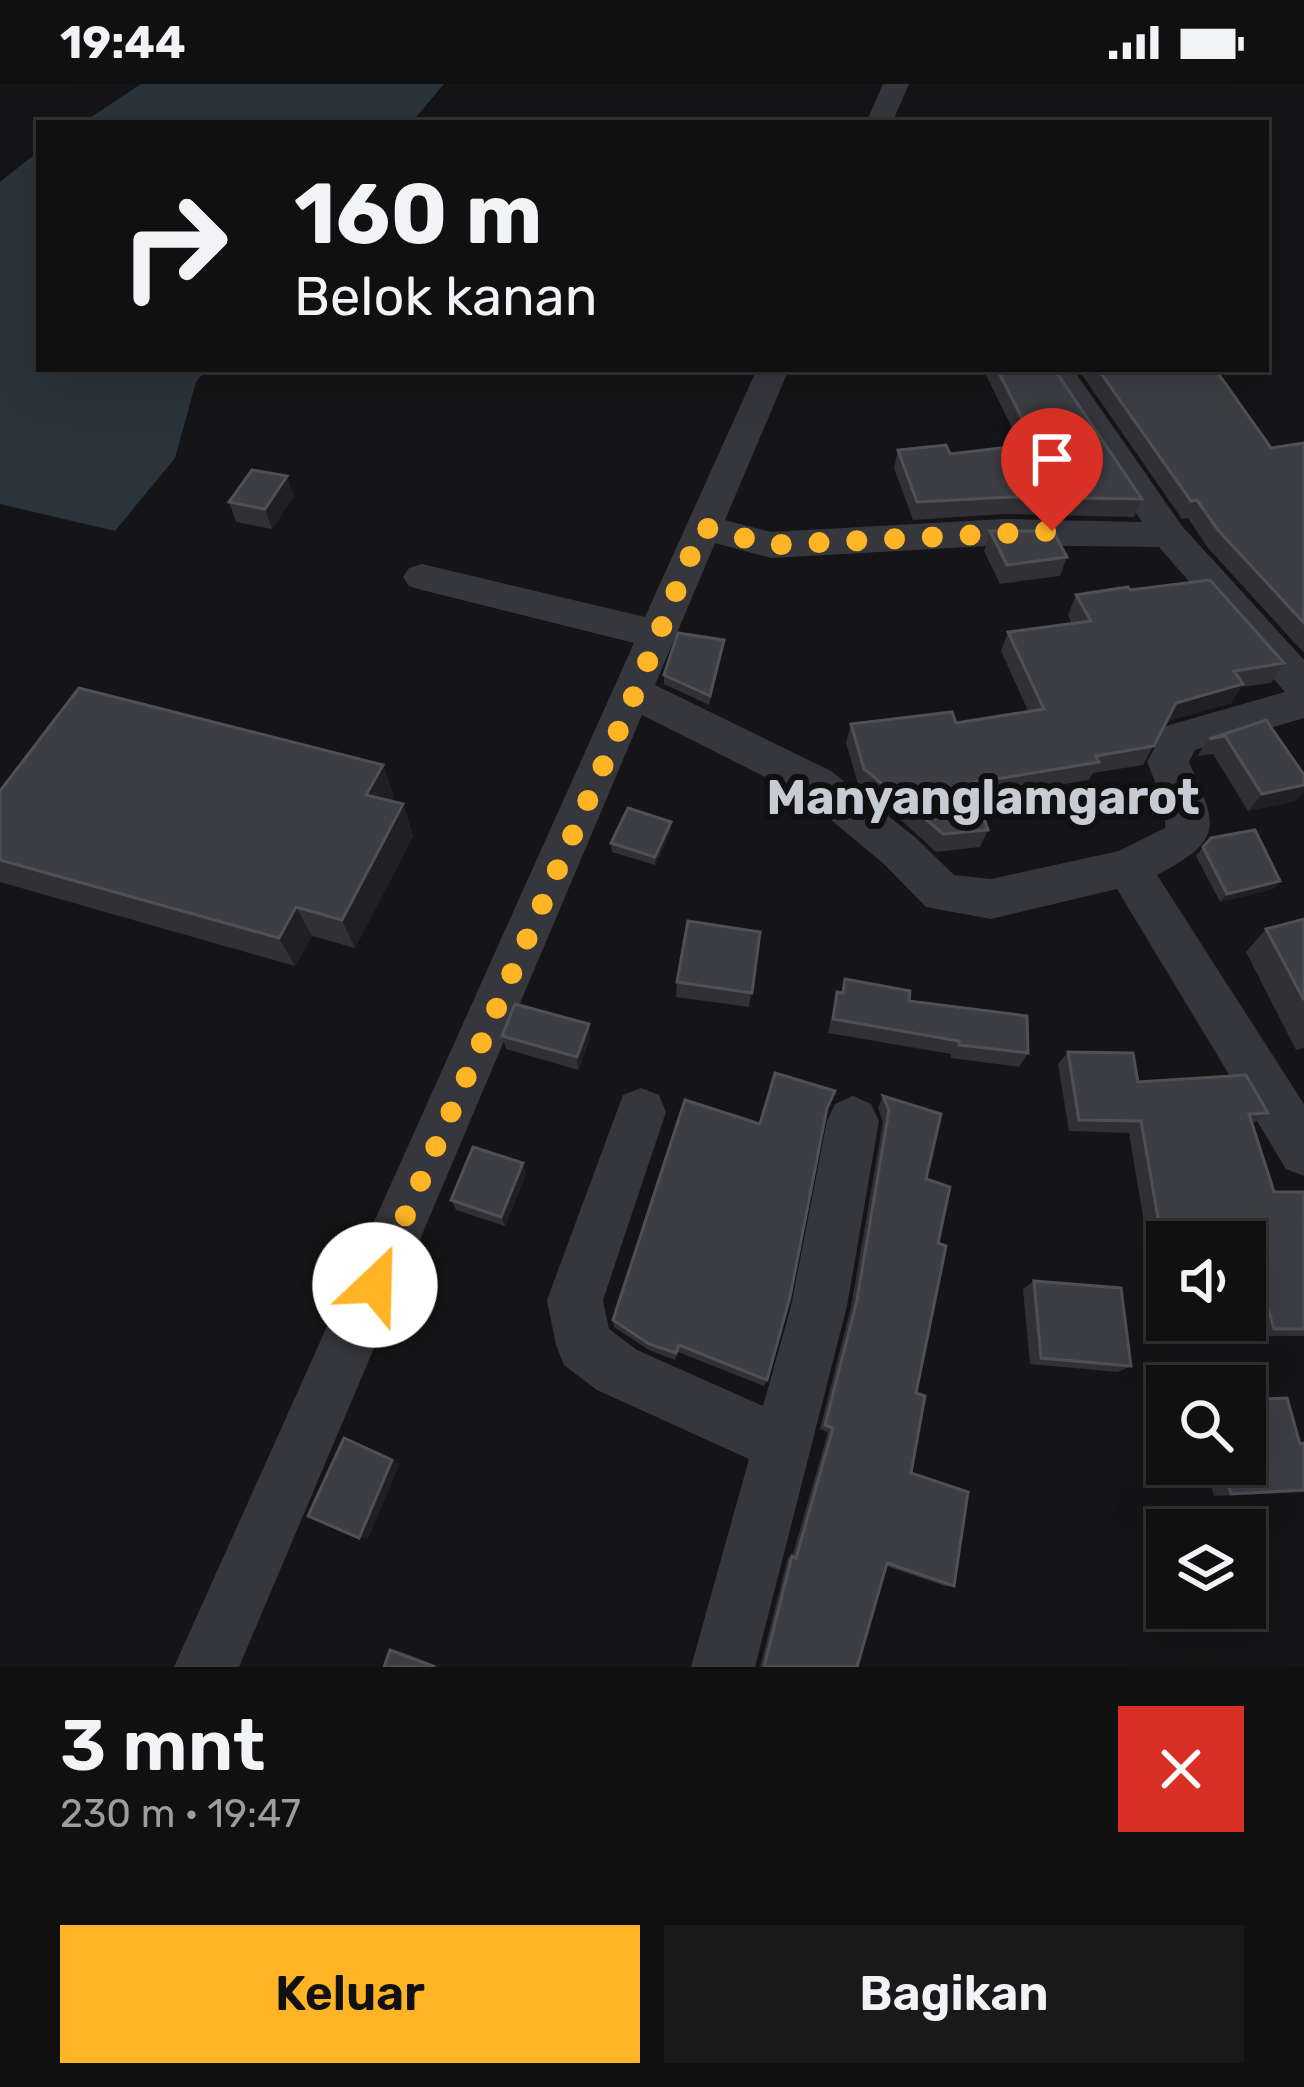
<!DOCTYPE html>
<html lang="id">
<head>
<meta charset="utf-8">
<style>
  body { margin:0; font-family:Rubik,sans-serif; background:#19191a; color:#f1f3f6; height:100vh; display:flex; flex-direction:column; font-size:45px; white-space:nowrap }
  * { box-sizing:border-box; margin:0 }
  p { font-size:39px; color:#9c9d9f }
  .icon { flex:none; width:66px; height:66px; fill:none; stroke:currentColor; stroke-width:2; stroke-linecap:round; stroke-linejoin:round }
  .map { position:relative; height:1583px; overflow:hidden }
  .drawer { display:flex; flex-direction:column; background:#101011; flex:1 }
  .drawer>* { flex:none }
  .guide { position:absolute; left:36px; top:36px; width:1233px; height:252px; border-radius:0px; box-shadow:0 12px 48px #0002,0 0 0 3px #303031; background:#101011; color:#f1f3f6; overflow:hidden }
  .fabs { position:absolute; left:1146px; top:1137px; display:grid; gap:24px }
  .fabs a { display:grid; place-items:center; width:120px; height:120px; border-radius:0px; background:#101011; box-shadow:0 12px 48px #0002,0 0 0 3px #303031; font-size:60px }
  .pin { position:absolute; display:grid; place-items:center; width:102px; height:102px; color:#fff; margin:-123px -51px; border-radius:50% 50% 50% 0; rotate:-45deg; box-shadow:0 0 12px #0007 }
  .pin .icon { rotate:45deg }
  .me { position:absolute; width:132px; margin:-66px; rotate:24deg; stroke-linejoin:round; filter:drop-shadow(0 0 9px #0008) }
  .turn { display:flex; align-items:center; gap:42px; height:252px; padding:0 60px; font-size:54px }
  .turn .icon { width:156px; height:156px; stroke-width:2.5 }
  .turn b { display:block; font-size:84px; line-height:102px }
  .round { display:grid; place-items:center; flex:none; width:126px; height:126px; border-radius:0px; background:#19191a }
  .head { display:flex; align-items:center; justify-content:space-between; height:204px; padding:0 60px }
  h1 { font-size:72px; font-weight:600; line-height:90px }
  .primary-button { display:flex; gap:24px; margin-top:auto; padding:24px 60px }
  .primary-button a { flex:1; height:138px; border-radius:0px; background:#ffb425; color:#111; font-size:48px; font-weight:600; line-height:138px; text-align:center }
  .primary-button a+a { background:#19191a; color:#f1f3f6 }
  .status { display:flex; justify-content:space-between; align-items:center; height:84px; padding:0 60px; background:#101011; direction:ltr }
  .status svg { height:33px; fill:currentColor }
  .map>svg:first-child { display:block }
  .water { fill:#2a343c }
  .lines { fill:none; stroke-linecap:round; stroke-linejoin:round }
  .minor { fill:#36373d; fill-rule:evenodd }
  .wall { fill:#313135 }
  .shaded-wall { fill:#202023 }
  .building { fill:#3d3e43; stroke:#4e5056; stroke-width:3 }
  .route { stroke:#ffb425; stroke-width:21; stroke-dasharray:0 37.8 }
  .labels { text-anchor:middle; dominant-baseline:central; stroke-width:12; stroke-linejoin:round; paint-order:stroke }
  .quarter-label { font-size:48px; font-weight:bold; fill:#c7cbd4; stroke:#101012 }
</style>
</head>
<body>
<div class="status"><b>19:44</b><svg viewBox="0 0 49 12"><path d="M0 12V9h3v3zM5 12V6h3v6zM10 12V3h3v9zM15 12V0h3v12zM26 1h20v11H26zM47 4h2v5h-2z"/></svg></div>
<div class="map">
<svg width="1304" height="1583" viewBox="0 0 1304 1583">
  <rect width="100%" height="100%" fill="#151517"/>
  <!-- water -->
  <g class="water">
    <path d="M141,0h303l-33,39h-329z"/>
    <path d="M39,67v218h168l-11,13 -21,76 -60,73 -115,-27v-322z"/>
  </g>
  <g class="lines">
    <!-- minor -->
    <g class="minor">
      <path d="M883,0h26l-17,39h-26z"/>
      <path d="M757,285h32l-64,151 46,12 233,-13 138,3 -101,-153h32l109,157 122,134v58l-109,32 -6,12c29,65 35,78 -32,113l147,229v72l-18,-7 -169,-280 -126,30 -65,-12 -42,-43 -83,-69 -159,-80 -403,952h-65l460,-1024 -212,-53 -13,-4 -6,-9 6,-9 13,-4 223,53zM715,459l56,15 233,-13 155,2 126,145 -119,34 -19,36 19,46 -1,20 -46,23 -128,28 -37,-4 -38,-37 -85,-67 -176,-86z"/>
      <path d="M641,1004l18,7 7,17 -63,188 6,29 28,21 126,56 28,-100 36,-185 8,-17 18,-8 18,8 8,17 -32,185 -92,361h-64l58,-208 -152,-69 -33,-25 -8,-20 -9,-45 76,-205z"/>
    </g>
  </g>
  <!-- wall -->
  <g class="wall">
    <path d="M983,285h71l88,130 -8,18 -130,-3 -91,6 -19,-52 4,-18 52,4 71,-8z"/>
    <path d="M1078,285h137l56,79 33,-5v210l-96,-105 -20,-30 -6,1z"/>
    <path d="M294,412l-22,33 -36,-7 -7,-20z"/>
    <path d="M990,447l77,26 -7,19 -60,8 -16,-33z"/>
    <path d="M1130,506l154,73 -13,20 -30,4 -10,16 -64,18 -24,44 -50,8 -4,7 -111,19 10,31 -8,17 -44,5 -35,-32 -5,-17 -15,1 -22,-17 -13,-44 5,-19 105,-1 72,-12 -27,-60 7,-19 64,-8 -4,-9 8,-20z"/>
    <path d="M724,556l-15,65 -45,-21v-9z"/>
    <path d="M1266,636l38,55v16l-8,10 -48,10 -35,-57 -16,2 12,-17z"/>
    <path d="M383,681l11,32 -3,4 12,3 10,32 -58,112 -43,-12 -17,30 -295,-84v-91z"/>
    <path d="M671,747l-16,34 -43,-13 -1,-9z"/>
    <path d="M1203,763l77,34 -7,8 -53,13 -24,-46z"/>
    <path d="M1304,835v129l-8,2 -50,-98 20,-23z"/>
    <path d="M760,848l-11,75 -73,-10 1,-15z"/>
    <path d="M845,895l64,22 119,52 -9,14 -68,-9v-4l-123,-21 9,-41 4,1z"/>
    <path d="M502,952l88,2 -12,32 -72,-21z"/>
    <path d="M1068,968l70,30 130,31 -16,11 22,68h30v144h-47l-12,-41v-53h-78v46l-12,-1 -26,-154 -60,-2 -11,-67z"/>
    <path d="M883,1012l43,83 12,64 -22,150 -5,80 43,113h-9l-59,-20 -29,101h-97l28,-110h4l36,-125 -8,-3 31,-122 32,-185 -5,-14z"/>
    <path d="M826,1028l-59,268 -3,6 -86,-34 -3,8 -26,-10 -35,-23 -1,-7 147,-196z"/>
    <path d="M526,1090l-21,52 -49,-16 -5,-10z"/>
    <path d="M1034,1197l97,85 -13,6 -88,-8 -7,-75z"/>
    <path d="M1304,1359v49l-90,4 -9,-32h40z"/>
  </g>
  <!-- shaded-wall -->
  <g class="shaded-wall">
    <path d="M287,392l7,20 -22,33 -7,-20z"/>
    <path d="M1243,600l-12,19 -66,19 11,-19z"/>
    <path d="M383,681l11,32 -16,30 -12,-32z"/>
    <path d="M1304,701v6l-8,10 -48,10 14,-17z"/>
    <path d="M403,720l10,32 -58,112 -13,-28z"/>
    <path d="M671,738v9l-16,34v-8z"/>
    <path d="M1280,797l-7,8 -53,13 7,-8z"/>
    <path d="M296,823l16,29 -17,30 -16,-28z"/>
    <path d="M589,940l1,14 -12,32 -1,-13z"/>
    <path d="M523,1079l3,11 -21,52 -4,-9z"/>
    <path d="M392,1376l8,3 -32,76 -9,-1z"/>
    <path d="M394,1565l48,18h-7l-45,-17z"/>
  </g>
  <!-- building -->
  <g class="building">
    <path d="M997,285h57l88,130 -132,-2 -93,5 -19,-52 48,-5 4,9 85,-10z"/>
    <path d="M1098,285h117l56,79 33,-5v180l-86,-93 -21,-30 -6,1z"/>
    <path d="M252,386l35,6 -22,33 -36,-7z"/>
    <path d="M990,447h63l14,26 -60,8z"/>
    <path d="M1210,496l74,83 -50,8 9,13 -67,19 -22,43 -58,10 3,6 -127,21 16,47 -45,4 -36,-31 -5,-18 -16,2 -22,-18 -13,-45 101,-12 4,11 88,-14 -36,-77 83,-11 -15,-26 52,-8 2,3z"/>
    <path d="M678,549l46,7 -14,56 -46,-21z"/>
    <path d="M79,604l304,77 -17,30 37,9 -61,116 -46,-13 -17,31 -279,-78v-69z"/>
    <path d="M1266,636l38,55v10l-42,9 -37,-58 -16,3z"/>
    <path d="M628,724l43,14 -16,35 -44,-14z"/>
    <path d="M1255,746l25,51 -53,13 -24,-47 8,-9z"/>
    <path d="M1304,835v81l-38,-71z"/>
    <path d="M688,837l72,11 -8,61 -75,-11z"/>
    <path d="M845,895l65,12 -1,10 118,15 1,37 -69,-8v-4l-126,-22 4,-27 6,1z"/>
    <path d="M515,920l74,20 -12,33 -75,-21z"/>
    <path d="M1068,968l65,1 5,29 108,-7 22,38 -19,1 25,78h30v137h-30l-12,-42 -17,-1v-44h-78v27l-26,-148 -62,-1z"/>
    <path d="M775,989l60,18 -8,17 -37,189 -23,83 -88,-35 -3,8 -27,-9 -36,-24 72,-220 75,24z"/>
    <path d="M883,1012l58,18 -15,65 24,8 -12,56 8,3 -30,147 9,3 -14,77 57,19 -14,94 -67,-23 -30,104h-93l28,-111 4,2 37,-130 -8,-3 32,-125 32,-190z"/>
    <path d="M473,1063l50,16 -22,54 -50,-17z"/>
    <path d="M1034,1197l87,7 10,78 -90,-8z"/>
    <path d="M1287,1314l13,46 4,-1v47l-73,4 -8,-30h22v-64z"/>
    <path d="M344,1354l48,22 -33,78 -51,-22z"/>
    <path d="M390,1566l45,17h-51z"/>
  </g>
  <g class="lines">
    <!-- route -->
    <path class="route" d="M375,1201l260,-592 67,-166 69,18 281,-14"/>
  </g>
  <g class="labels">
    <!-- quarter labels -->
    <g class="quarter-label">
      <text x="983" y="713">Manyanglamgarot</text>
    </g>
  </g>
</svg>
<div class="fabs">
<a><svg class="icon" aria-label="sound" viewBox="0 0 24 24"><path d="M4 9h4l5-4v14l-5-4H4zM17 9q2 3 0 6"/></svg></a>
<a><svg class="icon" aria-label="search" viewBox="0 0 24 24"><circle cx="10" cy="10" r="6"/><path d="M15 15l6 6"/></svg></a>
<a><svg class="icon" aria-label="layers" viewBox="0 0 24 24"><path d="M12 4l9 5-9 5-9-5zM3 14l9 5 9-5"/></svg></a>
</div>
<div class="pin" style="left:1052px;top:447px;background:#d93025"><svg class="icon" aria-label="arrive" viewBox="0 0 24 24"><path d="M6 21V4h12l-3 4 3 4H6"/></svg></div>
<svg class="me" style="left:375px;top:1201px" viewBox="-20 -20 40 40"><circle r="19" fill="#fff"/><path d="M0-13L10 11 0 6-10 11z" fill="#ffb425"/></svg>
<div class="guide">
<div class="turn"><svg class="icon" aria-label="right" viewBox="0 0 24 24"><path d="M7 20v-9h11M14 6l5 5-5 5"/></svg><div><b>160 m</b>Belok kanan</div></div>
</div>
</div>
<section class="drawer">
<div class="head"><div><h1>3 mnt</h1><p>230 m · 19:47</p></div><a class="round" style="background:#d93025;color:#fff"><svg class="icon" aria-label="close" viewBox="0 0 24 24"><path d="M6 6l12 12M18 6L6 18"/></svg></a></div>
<div class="primary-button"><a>Keluar</a><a>Bagikan</a></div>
</section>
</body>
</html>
